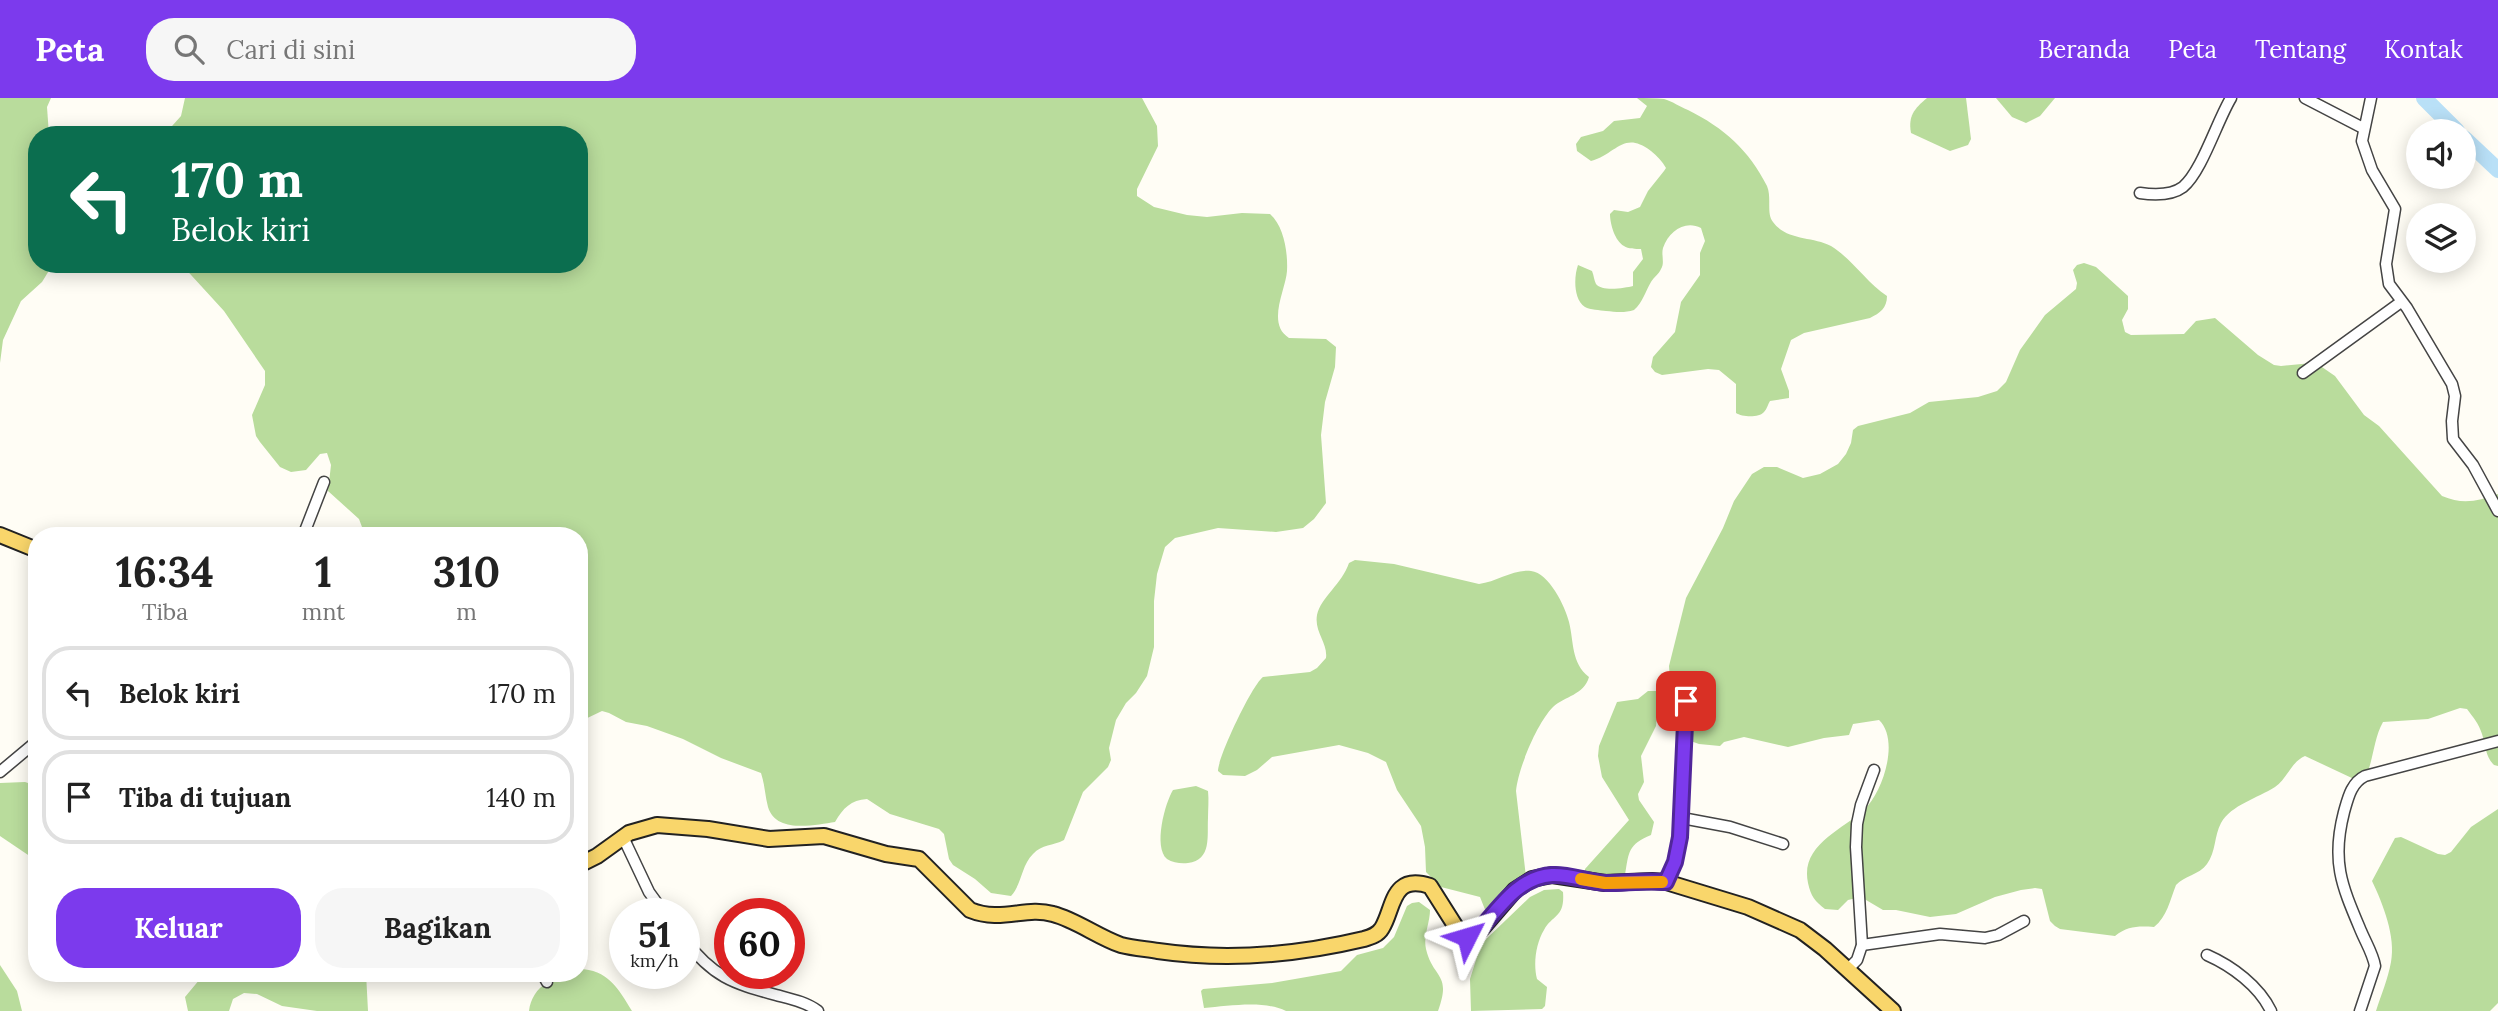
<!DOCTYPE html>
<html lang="id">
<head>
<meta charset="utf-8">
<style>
  body { margin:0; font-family:Lora,serif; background:#f6f6f6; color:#222; height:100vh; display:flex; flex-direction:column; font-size:26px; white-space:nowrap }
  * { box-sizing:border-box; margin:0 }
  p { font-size:23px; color:#767676 }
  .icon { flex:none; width:38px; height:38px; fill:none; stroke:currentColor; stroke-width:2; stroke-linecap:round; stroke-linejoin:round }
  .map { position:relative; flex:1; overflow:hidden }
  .side { position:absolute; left:28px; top:429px; width:560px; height:455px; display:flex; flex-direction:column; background:#fff; border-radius:28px; box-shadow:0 4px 18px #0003 }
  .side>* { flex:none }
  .hud { position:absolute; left:28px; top:28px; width:560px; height:147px; border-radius:28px; box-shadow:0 4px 18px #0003; background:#0b6e4f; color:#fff; overflow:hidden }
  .tools { position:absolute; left:2406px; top:21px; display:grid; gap:14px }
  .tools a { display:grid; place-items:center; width:70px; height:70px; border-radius:50%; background:#fff; box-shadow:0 4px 18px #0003; font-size:35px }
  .speed { position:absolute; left:609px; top:800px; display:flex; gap:14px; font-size:35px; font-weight:700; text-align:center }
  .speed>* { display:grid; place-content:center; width:91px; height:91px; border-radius:50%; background:#fff; box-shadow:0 4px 18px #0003; line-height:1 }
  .speed small { font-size:18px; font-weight:400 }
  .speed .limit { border:10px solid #d22; background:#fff; color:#111 }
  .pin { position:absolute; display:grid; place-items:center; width:60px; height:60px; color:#fff; margin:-30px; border-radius:14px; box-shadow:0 4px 10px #0006 }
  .me { position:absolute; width:77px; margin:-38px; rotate:50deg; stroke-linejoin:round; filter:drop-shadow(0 0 5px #0008) }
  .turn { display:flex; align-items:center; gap:24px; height:147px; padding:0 28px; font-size:32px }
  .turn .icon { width:91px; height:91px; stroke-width:2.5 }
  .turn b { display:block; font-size:49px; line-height:60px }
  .eta { display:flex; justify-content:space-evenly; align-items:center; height:119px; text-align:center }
  .eta b { font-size:42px; font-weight:700; line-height:49px }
  .cta { display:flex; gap:14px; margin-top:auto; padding:14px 28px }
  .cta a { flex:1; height:80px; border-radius:28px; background:#7c3aed; color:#fff; font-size:28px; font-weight:700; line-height:80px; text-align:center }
  .cta a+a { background:#f6f6f6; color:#222 }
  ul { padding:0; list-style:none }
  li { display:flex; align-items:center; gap:21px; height:94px; margin:0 14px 10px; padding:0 14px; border:4px solid #e0e0e0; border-radius:28px }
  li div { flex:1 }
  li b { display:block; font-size:26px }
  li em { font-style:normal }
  header { display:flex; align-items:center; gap:42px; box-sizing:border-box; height:98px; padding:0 35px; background:#7c3aed; color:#fff }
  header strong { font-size:33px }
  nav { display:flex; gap:38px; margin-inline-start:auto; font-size:24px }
  .search { width:490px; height:63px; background:#f6f6f6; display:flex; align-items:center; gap:18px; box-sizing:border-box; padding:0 24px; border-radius:28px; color:#767676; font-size:26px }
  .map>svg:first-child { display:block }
  .forest { fill:#b9dc9c }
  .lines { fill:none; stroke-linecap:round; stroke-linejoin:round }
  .river { stroke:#b9e0f7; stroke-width:16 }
  .minor-casing { stroke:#444; stroke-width:13 }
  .primary-casing { stroke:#222; stroke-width:18 }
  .minor { stroke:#fff; stroke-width:10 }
  .primary { stroke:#f9d66b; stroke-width:14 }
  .route-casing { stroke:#51269a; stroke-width:18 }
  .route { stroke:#7c3aed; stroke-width:12 }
  .slow { stroke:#f59e0b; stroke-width:12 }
</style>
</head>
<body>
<header>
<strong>Peta</strong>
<div class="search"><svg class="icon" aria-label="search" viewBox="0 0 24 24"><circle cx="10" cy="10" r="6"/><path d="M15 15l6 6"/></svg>Cari di sini</div>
<nav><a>Beranda</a><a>Peta</a><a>Tentang</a><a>Kontak</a></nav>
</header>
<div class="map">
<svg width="2498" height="913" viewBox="0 0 2498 913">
  <rect width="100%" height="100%" fill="#fffdf5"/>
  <!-- forest -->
  <g class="forest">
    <path d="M0,0h51l-4,9 2,28h-12v129h16l-11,18 -21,19 -18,39 -3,23z"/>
    <path d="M185,0h957l15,28 1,20 -21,43v7l17,11 33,8 20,2 35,-4 28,1c14,12 18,39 17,57 -1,18 -21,53 2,67l37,1 10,8 -1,20 -10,35 -4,33 5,68 -12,16 -11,9 -27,4 -58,-4 -43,10 -10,9 -8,27 -3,27v46l-7,29 -11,17 -10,10 -10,17 -7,28 2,12 -3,7 -25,25 -19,48c-11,6 -22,4 -31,14 -12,12 -11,30 -22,42l-20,-3 -16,-14 -22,-14 -4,-6 -5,-25 -5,-5 -49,-15 -23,-15c-16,1 -24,9 -32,23 -20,3 -59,12 -67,-15 -3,-11 -3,-22 -7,-34l-40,-15 -38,-19 -36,-13 -21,-4 -17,-9 -7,-2 -23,11v-186l-214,-1 -6,-16 -31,-28 3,-26 -4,-12 -7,1 -14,16 -15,2 -11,-5 -20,-25 -4,-6 -4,-21 13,-30v-14l-41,-60 -43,-47h398v-129h-415l17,-19z"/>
    <path d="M1637,0c8,0 19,0 27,1 8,2 16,8 24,11 36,18 61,40 79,76 5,12 -1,27 6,36 14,19 39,14 58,24 21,13 35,36 56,50 0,12 -7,17 -17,22l-66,15 -13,7 -10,29 8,22v7l-19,3c-2,3 -3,8 -6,11 -5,6 -22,5 -28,1v-29l-17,-14 -11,-1 -46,6 -7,-3 -4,-5 2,-10 22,-25 6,-30 19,-27v-22l5,-12 -4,-13c-16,-8 -32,3 -38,20 -2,7 2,15 -2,21 -2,5 -7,8 -10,13 -6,10 -8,20 -17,28 -9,3 -18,2 -28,1 -6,-1 -16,-1 -21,-4 -12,-8 -11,-31 -7,-42l14,6c2,5 2,9 4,13 6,8 29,4 37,2v-14l10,-13 -2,-10c-5,0 -13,0 -17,-3 -9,-5 -14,-22 -14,-32l4,-4 14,2 12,-5 8,-16 16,-20 2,-3c-4,-7 -9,-12 -15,-17 -28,-21 -34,3 -60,10l-14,-10 -1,-7 5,-7 22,-6 11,-10 26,-3 7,-12z"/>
    <path d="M1927,0h39l5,41 -3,6 -18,6 -39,-18c-3,-17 3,-24 16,-35z"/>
    <path d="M1996,0h59l-15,18 -14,7 -14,-6z"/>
    <path d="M2084,165l12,4 32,29v13l-6,11 3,12 6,3 53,-1 12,-13 19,-3 43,37 16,10 7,1 31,-3 7,2 16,11 29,39 15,11 63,70c21,9 36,5 56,-2v272l-4,-1c-9,-9 -8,-19 -12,-31 -3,-10 -9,-17 -15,-25l-7,-1 -32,11 -45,3c-9,16 -9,34 -16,52l-13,5 -49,-23c-14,6 -18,23 -30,31 -17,11 -44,18 -54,36 -7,13 -5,29 -14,41 -8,11 -23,12 -31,21 -6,15 -9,32 -22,42 -16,-1 -26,-1 -39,9l-55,-7 -5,-3 -5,-5 -8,-32 -7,-1 -14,2 -26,7 -39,17 -26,3 -34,-7h-13l-22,-13 -13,3 -10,10 -13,-1c-10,-8 -14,-12 -17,-26 -8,-38 34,-53 56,-73 19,-18 36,-70 15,-90l-26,4 -4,11 -25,3 -36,9 -44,-10 -20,5 -4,4 -21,-2 -14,-5 9,-32 -1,-6 -20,-16 -3,-6 -1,-13 17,-68 37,-70 11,-27 18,-27 12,-7h13l26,11 17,-4 18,-10 8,-10 5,-11 2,-13 5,-4 52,-13 19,-11 49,-5 19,-6 9,-9 14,-32 25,-35 31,-26 1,-6 -4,-13 4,-5z"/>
    <path d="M1355,462l39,4 85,20c18,-2 34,-15 52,-13 18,2 34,35 38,51 5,20 2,41 20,55 -5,18 -24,19 -36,30 -16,16 -35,62 -37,84l10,86 -31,29 -9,6 -6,-15 -39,-10 -15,-15 -1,-25 -4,-21 -24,-36 -11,-28 -18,-9 -29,-8 -67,12 -15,13 -12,6 -22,-1 -5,-4c0,-14 34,-86 45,-94l47,-5 7,-4 9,-10c2,-15 -12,-26 -9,-43 4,-18 25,-31 32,-52z"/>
    <path d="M1648,593h10l6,4 -6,11 -2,20 -15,30 3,26 -6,12 1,6 15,22 -3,13c-23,10 -22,16 -26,40l-40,-2v-4l44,-49 -27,-43 -4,-21 1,-10 18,-44 21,-3z"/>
    <path d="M25,684l12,4v75l-37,-25v-53z"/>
    <path d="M1196,688l12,5c1,9 0,18 0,27 -1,18 4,42 -20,45 -6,1 -15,0 -21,-4 -14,-12 -2,-56 6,-69z"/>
    <path d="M2498,711v194l-8,8h-114c5,-16 12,-32 15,-49 5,-25 -8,-58 -19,-81l23,-43 6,-1 37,17 7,1 6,-3 20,-25z"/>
    <path d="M1559,791l4,3c2,26 -10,22 -19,38 -8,13 -11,34 -7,49l10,8 -2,19 -3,3 -71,2 -1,-32 11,-35 49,-47 14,-7z"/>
    <path d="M1419,804l11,8c0,13 -7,26 -4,39 7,30 26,24 12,62h-152c-22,-11 -57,-5 -82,-3l-3,-17 2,-2 69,-6 69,-12 16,-16 26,-7 11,-11 13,-31 5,-3z"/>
    <path d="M0,867l17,26 5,20h-22z"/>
    <path d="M579,871c28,0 40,20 53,42h-103c3,-25 27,-38 50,-38z"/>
    <path d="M205,875h161l2,38h-51l-35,-5 -25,-12 -13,-1 -11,6 -4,12h-41l-3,-14z"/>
  </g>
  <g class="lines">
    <!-- river -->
    <g class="river">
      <path d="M2424,0l33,33"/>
      <path d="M2464,40l34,32"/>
    </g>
    <!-- minor casing -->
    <g class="minor-casing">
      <g id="minor">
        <path d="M2305,0l58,30"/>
        <path d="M2371,0l-9,43 10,29 23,39 -9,55 3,20 18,24 45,76 3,12 -3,25 1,18 20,26 25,46"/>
        <path d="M2140,95c14,2 31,3 43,-6 19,-16 34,-66 48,-89"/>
        <path d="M2303,275l98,-71"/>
        <path d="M303,438l21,-54"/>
        <path d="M0,674l37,-31"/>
        <path d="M1682,720l48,9 53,17"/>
        <path d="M623,739l26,55 16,22"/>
        <path d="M1666,784l9,-20 5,-25 6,-136"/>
        <path d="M684,841c29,38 48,44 92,56 15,4 30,7 42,16"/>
        <path d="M1862,847l78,-11 45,4 13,-3 26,-14"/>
        <path d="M2207,857c25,11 52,31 64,56"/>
        <path d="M1848,871l9,-9 5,-15 -6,-98 1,-23 4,-19 13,-35"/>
        <path d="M542,875l5,9"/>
        <path d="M2360,913l15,-45c-2,-12 -9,-23 -14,-35 -19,-45 -30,-69 -17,-119 4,-14 7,-29 21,-36l133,-35"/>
      </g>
    </g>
    <!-- primary casing -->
    <g class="primary-casing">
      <g id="primary">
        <path d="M0,437l37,15"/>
        <path d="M579,767l18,-9 32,-23 28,-8 51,4 61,10 55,-3 62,18 33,5 51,51c32,13 55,-4 83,4 23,6 45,23 68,31 12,3 25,4 37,6 69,10 139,4 206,-12 7,-2 14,-4 18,-11 12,-19 9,-55 48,-42l31,49 6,2 10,-3 38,-44 17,-11 20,-4 53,8 47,-2 14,1 82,25 52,23 25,19 68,62"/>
      </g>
    </g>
    <!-- minor -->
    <use href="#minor" class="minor"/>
    <!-- primary -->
    <use href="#primary" class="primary"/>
  </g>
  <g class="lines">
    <!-- route casing -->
    <g class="route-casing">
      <path id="route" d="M1467,839l9,-3c21,-23 41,-57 76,-59 18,-1 36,7 54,8 20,0 40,-3 60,-1l9,-20 5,-25 6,-136"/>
    </g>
    <!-- route -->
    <use href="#route" class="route"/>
    <!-- slow -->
    <path class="slow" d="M1581,781l24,4 57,-1"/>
  </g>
</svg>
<div class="tools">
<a><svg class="icon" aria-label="sound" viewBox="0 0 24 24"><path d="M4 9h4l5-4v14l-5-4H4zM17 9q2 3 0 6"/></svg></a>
<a><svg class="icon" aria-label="layers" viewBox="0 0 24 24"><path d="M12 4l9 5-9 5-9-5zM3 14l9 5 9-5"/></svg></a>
</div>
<div class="speed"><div>51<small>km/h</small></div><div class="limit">60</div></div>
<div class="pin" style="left:1686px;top:603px;background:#d93025"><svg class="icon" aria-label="arrive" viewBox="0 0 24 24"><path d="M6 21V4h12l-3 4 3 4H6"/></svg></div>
<svg class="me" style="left:1467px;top:839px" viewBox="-20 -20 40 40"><path d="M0-17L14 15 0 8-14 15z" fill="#7c3aed" stroke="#fff" stroke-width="4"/></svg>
<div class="hud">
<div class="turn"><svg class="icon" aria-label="left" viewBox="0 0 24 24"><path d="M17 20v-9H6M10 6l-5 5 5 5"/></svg><div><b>170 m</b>Belok kiri</div></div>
</div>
<section class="side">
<div class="eta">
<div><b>16:34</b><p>Tiba</p></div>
<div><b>1</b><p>mnt</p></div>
<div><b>310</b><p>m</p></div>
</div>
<ul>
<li><svg class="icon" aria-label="left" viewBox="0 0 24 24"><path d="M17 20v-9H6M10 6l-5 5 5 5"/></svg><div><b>Belok kiri</b></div><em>170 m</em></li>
<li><svg class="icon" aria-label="arrive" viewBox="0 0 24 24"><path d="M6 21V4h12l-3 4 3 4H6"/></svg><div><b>Tiba di tujuan</b></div><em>140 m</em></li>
</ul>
<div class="cta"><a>Keluar</a><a>Bagikan</a></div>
</section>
</div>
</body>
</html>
